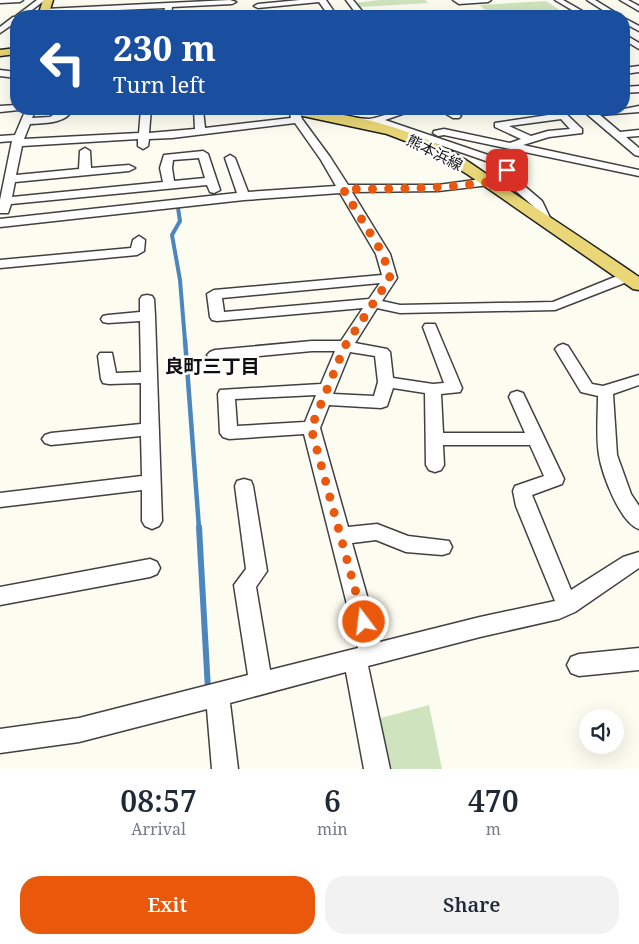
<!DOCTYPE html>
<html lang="en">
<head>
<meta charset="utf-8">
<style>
  body { margin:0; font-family:"Noto Serif","Noto Sans JP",serif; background:#f2f2f3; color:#1f2937; height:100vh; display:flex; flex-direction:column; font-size:19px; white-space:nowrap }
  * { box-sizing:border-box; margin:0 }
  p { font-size:16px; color:#747a83 }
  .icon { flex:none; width:28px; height:28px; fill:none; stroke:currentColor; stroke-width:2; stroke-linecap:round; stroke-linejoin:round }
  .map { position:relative; height:769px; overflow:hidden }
  .details { display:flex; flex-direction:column; background:#fff; flex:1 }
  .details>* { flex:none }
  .hud { position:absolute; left:10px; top:10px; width:620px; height:105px; border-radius:20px; box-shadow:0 5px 20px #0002; background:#1a4fa0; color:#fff; overflow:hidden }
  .buttons { position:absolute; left:579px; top:709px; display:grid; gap:10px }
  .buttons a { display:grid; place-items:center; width:45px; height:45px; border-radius:50%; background:#fff; box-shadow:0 5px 20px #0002; font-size:25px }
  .pin { position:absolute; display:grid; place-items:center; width:42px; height:42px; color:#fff; margin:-21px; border-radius:10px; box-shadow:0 2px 8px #0006 }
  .me { position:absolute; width:55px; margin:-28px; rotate:345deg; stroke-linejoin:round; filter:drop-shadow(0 0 4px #0008) }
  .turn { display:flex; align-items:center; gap:18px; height:105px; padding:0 20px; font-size:22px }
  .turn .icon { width:65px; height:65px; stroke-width:2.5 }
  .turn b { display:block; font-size:35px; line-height:42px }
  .eta { display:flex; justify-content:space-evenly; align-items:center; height:85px; text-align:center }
  .eta b { font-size:30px; font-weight:600; line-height:35px }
  .action { display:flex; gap:10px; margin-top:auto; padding:10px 20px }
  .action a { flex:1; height:58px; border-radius:20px; background:#ea580c; color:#fff; font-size:20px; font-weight:600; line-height:58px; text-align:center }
  .action a+a { background:#f2f2f3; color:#1f2937 }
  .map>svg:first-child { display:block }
  .green { fill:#cfe4be }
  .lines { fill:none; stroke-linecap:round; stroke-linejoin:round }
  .stream-far2 { stroke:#4b86be; stroke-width:4 }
  .stream-far1 { stroke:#4b86be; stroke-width:4.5 }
  .stream { stroke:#4b86be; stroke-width:6 }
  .minor-casing { stroke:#414141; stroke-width:3 }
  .major-casing { stroke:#1f1f1f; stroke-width:3 }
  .minor { fill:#fff; fill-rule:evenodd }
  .major { fill:#e9d676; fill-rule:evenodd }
  .route { stroke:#ea580c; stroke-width:9; stroke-dasharray:0 16.2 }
  .labels { text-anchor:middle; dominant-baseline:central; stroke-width:5; stroke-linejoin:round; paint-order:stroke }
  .far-street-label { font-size:15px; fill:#0e0e0e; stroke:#fff }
  .neighbourhood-label { font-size:19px; font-weight:bold; fill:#0e0e0e; stroke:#fff }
</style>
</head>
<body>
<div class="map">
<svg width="639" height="769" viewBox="0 0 639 769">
  <rect width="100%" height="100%" fill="#fdfcf1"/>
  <!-- green -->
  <g class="green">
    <path d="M379,0h46l4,3 -70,4 -4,-4z"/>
    <path d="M546,1l23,15h-76l-14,-11z"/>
    <path d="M429,705l13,64h-54l-11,-50z"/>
  </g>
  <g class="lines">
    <!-- stream-far2 -->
    <path class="stream-far2" d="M178,208l2,13 -8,14 8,45 5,61"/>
    <!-- stream-far1 -->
    <path class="stream-far1" d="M185,340l14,188"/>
    <!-- stream -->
    <path class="stream" d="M199,527l9,163"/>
    <!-- minor casing -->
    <g class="minor-casing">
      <g id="minor">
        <path d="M0,0h23l-3,2 -20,1z"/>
        <path d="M37,0h8l-21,16h-8z"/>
        <path d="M230,0l6,2 -4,2 -60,3 -1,9h-8l2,-8 -120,5 -4,-2 4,-2z"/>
        <path d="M300,0h26l11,16h-27l4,-2 13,-1 -8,-11 -61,6 -4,-2 4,-2z"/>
        <path d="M346,0h7l13,16h-8z"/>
        <path d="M453,0h38l-3,2 -29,2z"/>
        <path d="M555,0h8l28,16h-9z"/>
        <path d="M587,0h8l26,16h-9z"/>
        <path d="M620,0h8l11,6v5z"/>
        <path d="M260,13h3v3h-25l4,-2z"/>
        <path d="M13,17h3v5l-16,11v-6z"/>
        <path d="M624,18l15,8v5l-15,-8z"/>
        <path d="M624,34l15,9v6l-15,-9z"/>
        <path d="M639,66v6l-15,2v-6z"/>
        <path d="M0,70l16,2v6l-16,-2z"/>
        <path d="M639,86v6l-15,1v-6z"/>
        <path d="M16,105v4h4l-1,1 -19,2v-6z"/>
        <path d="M639,106v6l-39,3 20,17 19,-2v6l-13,1 13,11v8l-4,-1 -54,-46h43z"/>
        <path d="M26,109h10l-4,9 18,-1 13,-8h10c-7,15 -29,14 -43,15l-6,15 115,-6 2,-24h10l-2,24 46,-4 -1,-20 9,1 2,18 86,-10 -2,-9h10l3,10 28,38 18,28h90l66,-9 -5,-8 -10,-6 -101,-35 -38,-3 -5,-3c6,-5 16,-2 24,-2 15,-2 27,-10 44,-10l-2,2 -26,9 112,38 10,6 9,12 -1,2 27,23 10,21 -2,3h-8l-9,-19 -26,-23 -69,8 -86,1 38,62 7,24 -15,23 18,4 153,-3 69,-28h10l2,3 -2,3 -77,30 -155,3 -23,-5 -22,35 32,6 3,3 3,26 40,6 11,-1 -21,-56 2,-3h10l27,64 -2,4 -19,2 2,39h82l-16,-36 2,-4 6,-2 6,2 41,86 -2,5 -30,11 39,95 52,-33 16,-5v16l-64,44 -16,7 -79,18 -112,29 22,103h-26l-18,-97 -116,31 8,66h-26l-5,-60 -128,33 -79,11v-24l79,-11 169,-43 -14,-90 12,-16 -11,-83 2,-5 7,-2 7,2 2,5 14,85 -11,16 14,83 88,-22 -54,-214 -75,5 -6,-2 -3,-4 -2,-39 2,-4 101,-6 14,-33h-23l-97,9 -5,-2 -3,-3 3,-3 5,-2 97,-9h29l22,-33 -146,13 -5,-1 -2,-3 -3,-23 7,-4 168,-15 -6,-21 -36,-61 -96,7 -244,27v-8l237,-26 -12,-35 5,-3 5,3 13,34 88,-6 -15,-26 -26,-37 -123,15 -23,1 -1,7 -5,3 -5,-3v-7l-116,7 -6,29 63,-6 1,-18 5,-3 5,3 1,17 38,-3 6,3 -6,3 -114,11 -3,15 151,-15 -3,-14 4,-13 39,-4 5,3 12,36 -6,3 -4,-1 -3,-7 -196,19 -3,9h-8v-13l12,-59 -12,1v-6l15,-1zM199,158l6,20 -31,3 -2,-13 1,-8zM380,283l-11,16 -145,13 -2,-14zM350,352l25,4 3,26 -4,14 -41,-2zM393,388l32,5 1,72 3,5 6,2 6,-2 3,-5 -1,-20h87l14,31 -29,10 -2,5 3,15 39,95 -75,16 -100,25 -28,-99 24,-3 30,12 36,3 7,-2 3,-6 -3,-6 -41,-5 -31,-12 -29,3 -28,-99 9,-23 52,3 6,-2zM316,395l-11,27 -68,4 -2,-27z"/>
        <path d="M438,109h12l11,7 -2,2h-6z"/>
        <path d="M551,109h10l21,20v4l-33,4 -26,8 116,25v6l-195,-41 -6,1 -5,-3 1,-2 10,-2 66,14 11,-4 -26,-12v-4l60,-9zM561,119l9,10 -22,2 -17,5 -22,-10z"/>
        <path d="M139,236l6,4 -1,11 -7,4 -137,13v-8l131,-12 2,-8z"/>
        <path d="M147,295l5,1 2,3 1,17 7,205 -3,5 -7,3 -7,-3 -3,-5v-31l-142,17v-14l142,-17 -1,-40 -90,9 -6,-2 -3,-4 3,-4 6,-2 90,-9v-41l-32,1 -6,-1 -2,-4 -3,-23 2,-3h12l4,20 25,-1 -1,-51 -32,2 -5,-1 -2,-3 2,-3 5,-1 32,-3v-13l2,-3z"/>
        <path d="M563,344l5,2 24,38 11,2 36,-11v10l-26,9 4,61 14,39 8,12v23c-19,-6 -37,-55 -40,-74 -3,-19 -1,-40 -1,-59l-17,-4 -26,-43 3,-3z"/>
        <path d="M150,559l7,3 3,6 -3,6 -7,3 -150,28v-18z"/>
        <path d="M639,648v22l-60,6 -8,-3 -4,-8 4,-8 8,-3z"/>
      </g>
    </g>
    <!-- major casing -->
    <g class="major-casing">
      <g id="major">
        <path d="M43,0h10l-5,16h-10z"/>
        <path d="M16,48v6l-16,2v-6z"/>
        <path d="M283,109c48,0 108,14 152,34 27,12 52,32 77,49 42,28 85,56 127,85v13l-6,-1 -166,-115 -41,-25 -39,-15 -98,-21 -4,-1z"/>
      </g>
    </g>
    <!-- minor -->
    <use href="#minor" class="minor"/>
    <!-- major -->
    <use href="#major" class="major"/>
  </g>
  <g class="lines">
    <!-- route -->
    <path class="route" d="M364,622l-53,-194 34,-82 45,-68 -7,-24 -40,-65c56,0 111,0 165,-10l2,-3 -3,-6"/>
  </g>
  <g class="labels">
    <!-- far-street labels -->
    <g class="far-street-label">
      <text transform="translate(435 152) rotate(27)">熊本浜線</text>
    </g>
    <!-- neighbourhood labels -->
    <g class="neighbourhood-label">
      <text x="212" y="366">良町三丁目</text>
    </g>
  </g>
</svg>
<div class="buttons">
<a><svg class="icon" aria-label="sound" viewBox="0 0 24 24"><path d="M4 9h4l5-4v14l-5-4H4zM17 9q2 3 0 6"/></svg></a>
</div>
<div class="pin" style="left:507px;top:170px;background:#d93025"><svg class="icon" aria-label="arrive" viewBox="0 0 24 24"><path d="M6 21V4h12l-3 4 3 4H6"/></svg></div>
<svg class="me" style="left:364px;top:622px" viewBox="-20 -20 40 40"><circle r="17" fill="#ea580c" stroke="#fff" stroke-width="3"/><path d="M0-11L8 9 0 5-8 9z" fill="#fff"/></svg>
<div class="hud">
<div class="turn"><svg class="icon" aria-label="left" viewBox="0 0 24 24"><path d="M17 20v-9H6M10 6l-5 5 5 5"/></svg><div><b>230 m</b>Turn left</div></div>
</div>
</div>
<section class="details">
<div class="eta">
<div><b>08:57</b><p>Arrival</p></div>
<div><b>6</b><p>min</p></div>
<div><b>470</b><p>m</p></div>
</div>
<div class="action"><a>Exit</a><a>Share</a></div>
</section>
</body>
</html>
